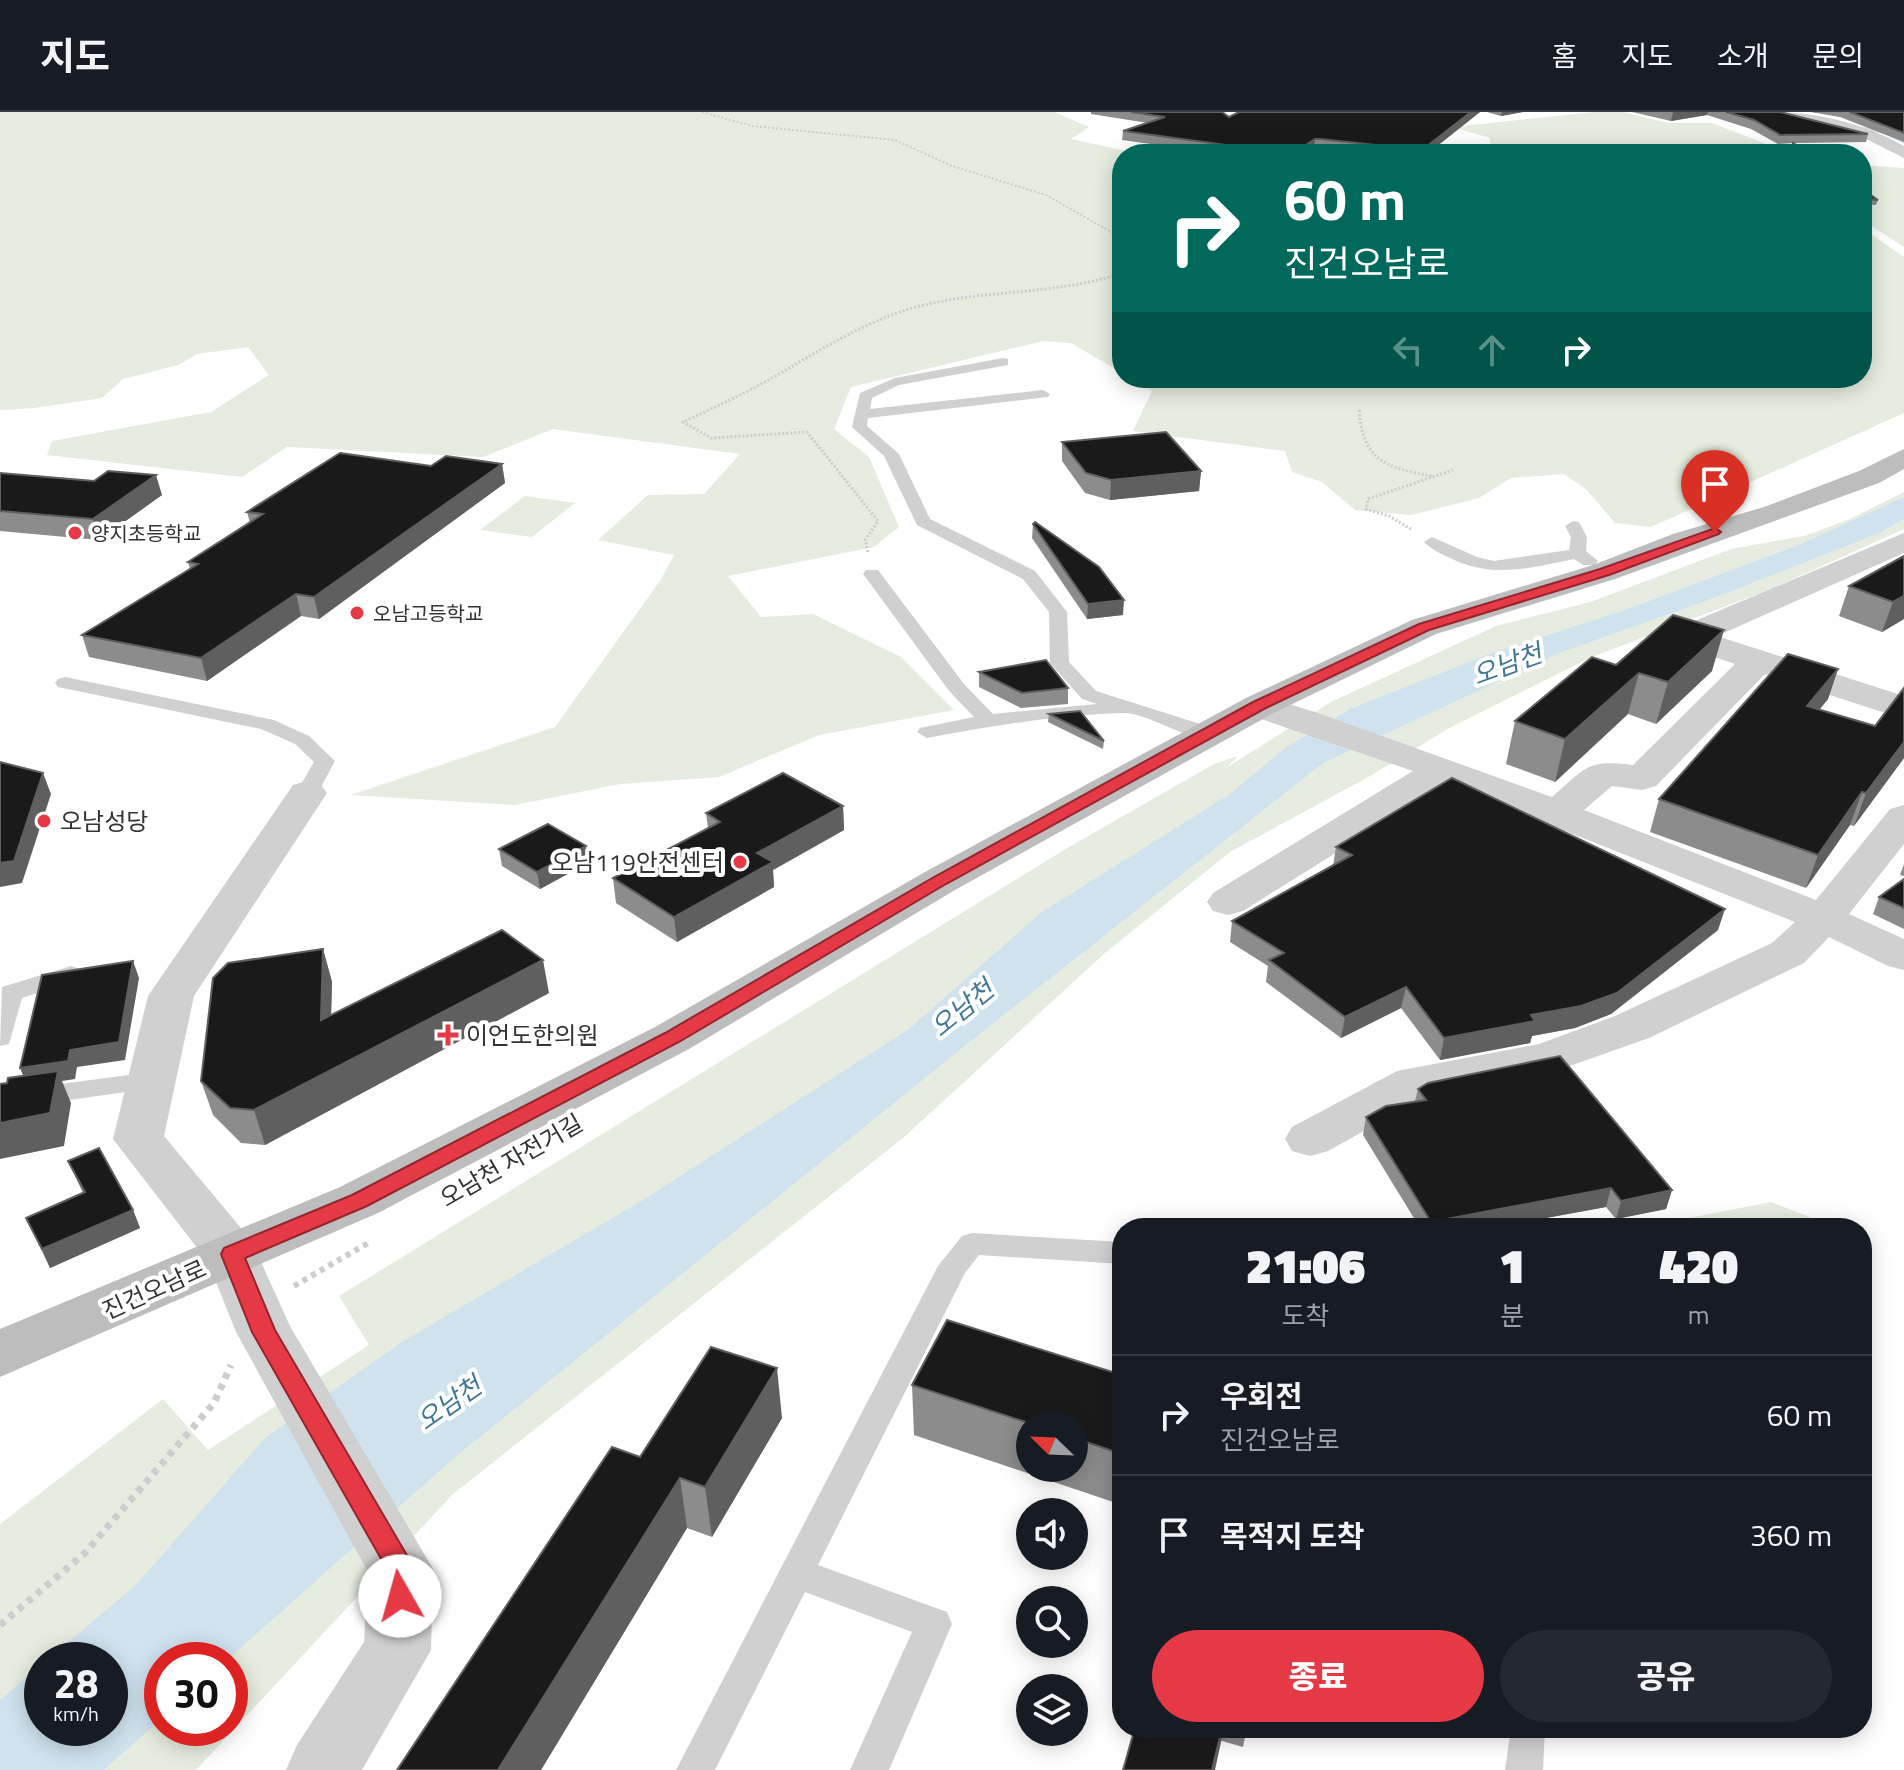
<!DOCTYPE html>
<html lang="ko">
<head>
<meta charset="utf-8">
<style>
  body { margin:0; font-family:"Titillium Web","Noto Sans KR",sans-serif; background:#242831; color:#f1f3f6; height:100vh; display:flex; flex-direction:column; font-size:30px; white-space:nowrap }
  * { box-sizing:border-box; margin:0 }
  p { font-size:26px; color:#9ea1a6 }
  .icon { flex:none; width:44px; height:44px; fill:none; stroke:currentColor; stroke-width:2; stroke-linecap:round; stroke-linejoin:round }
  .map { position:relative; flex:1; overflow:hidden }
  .panel { position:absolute; left:1112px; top:1106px; width:760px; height:520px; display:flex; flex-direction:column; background:#171b24; border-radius:32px; box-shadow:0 4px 20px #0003 }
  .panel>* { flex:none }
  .banner { position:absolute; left:1112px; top:32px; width:760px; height:244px; border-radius:32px; box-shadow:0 4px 20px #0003; background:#00695c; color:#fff; overflow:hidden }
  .needle { width:52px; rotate:293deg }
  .tools { position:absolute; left:1016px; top:1298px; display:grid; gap:16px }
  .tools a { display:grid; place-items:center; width:72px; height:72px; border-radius:50%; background:#171b24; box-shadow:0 4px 20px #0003; font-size:40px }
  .speed { position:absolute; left:24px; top:1530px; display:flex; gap:16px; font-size:40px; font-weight:700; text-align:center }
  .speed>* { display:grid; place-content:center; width:104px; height:104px; border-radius:50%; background:#171b24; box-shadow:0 4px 20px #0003; line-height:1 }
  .speed small { font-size:20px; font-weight:400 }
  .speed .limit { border:12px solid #d22; background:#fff; color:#111 }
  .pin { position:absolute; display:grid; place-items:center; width:68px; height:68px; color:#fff; margin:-82px -34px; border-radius:50% 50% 50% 0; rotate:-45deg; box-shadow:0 0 8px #0007 }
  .pin .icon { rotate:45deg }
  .me { position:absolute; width:88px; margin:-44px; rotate:353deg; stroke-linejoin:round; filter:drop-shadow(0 0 6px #0008) }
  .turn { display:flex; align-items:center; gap:28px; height:168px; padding:0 40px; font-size:36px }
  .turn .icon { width:104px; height:104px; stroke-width:2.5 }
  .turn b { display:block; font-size:56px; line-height:68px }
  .lanes { display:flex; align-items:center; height:76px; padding:0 40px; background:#0003; justify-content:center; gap:40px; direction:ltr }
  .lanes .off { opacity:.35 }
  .eta { display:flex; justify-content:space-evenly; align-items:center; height:136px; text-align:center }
  .eta b { font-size:48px; font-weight:800; line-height:56px }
  .button { display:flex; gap:16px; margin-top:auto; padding:16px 40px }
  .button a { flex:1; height:92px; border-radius:48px; background:#e63946; color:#fff; font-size:32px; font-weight:800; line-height:92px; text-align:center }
  .button a+a { background:#242831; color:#f1f3f6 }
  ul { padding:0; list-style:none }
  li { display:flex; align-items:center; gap:24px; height:120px; padding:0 40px; border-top:2px solid #363941 }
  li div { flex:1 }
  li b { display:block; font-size:30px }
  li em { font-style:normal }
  header { display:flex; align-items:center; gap:48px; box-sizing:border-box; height:112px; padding:0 40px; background:#171b24; border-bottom:2px solid #363941 }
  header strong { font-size:38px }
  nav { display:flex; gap:44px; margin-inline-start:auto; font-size:28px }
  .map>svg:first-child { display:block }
  .green { fill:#e6ecdf; fill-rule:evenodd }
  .water { fill:#cfe2ee }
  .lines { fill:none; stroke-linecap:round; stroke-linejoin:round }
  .stream { fill:#cfe2ee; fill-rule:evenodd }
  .path-far3 { stroke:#cdcdcd; stroke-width:2; stroke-dasharray:2 2; stroke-linecap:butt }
  .path-far2 { stroke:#cdcdcd; stroke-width:3; stroke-dasharray:2 2; stroke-linecap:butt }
  .path-far1 { stroke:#cdcdcd; stroke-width:6; stroke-dasharray:5 5; stroke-linecap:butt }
  .path { stroke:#cdcdcd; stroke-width:7; stroke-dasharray:6 6; stroke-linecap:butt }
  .service { fill:#d0d0d0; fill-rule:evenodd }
  .minor { fill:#d0d0d0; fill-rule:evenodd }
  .secondary { fill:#bdbdbd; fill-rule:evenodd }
  .wall { fill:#8c8c8c; fill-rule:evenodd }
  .shaded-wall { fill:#5f5f5f }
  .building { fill:#1a1a1a; stroke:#5f5f5f; stroke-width:2 }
  .route { fill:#e63946; stroke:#96252e; stroke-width:2 }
  .poi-dot { fill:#e63946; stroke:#fff; stroke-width:3 }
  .labels { text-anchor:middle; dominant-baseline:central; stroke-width:8; stroke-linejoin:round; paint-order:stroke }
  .far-poi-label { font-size:20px; fill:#333; stroke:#fff; text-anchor:start }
  .poi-label { font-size:24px; fill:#333; stroke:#fff; text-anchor:start }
  .street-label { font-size:24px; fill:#333; stroke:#fff }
  .water-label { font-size:26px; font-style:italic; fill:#3f7597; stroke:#fff }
</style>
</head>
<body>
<header>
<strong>지도</strong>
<nav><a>홈</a><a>지도</a><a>소개</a><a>문의</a></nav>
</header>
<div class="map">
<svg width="1904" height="1658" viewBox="0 0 1904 1658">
  <rect width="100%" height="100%" fill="#fff"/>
  <!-- green -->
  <g class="green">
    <path d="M0,0h1054l35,15 -18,12 69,15h-18v219l-51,-30 -28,-2 -192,46 -17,42 35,28 30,70 -25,20 -146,29 33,41 52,-3 88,43 53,53 -135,25 -100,42 -99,7 -105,21 -164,-10 204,-68 105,-146 14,-26 -76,-15 50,-45 56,-1 36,-40 -187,-25 -70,28 -196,-10 -45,30 -195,-22 5,-14 159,-29 58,-37 -21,-28 -51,7 -19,11 -55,14 -21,19 -68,10 -34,2z"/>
    <path d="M1595,0h28l45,11h44l80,31h-230l-10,-3 6,3h-64l15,-3 -17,2 -21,-5 19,-4v-6l-37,-11z"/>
    <path d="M1862,53l42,3v79l-42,-27z"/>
    <path d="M1862,116l42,29v156l-253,114 -36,-4 -28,-33 -23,-16 -53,4 -32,20 -68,17 -56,-5 -33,-28 -30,-10 -7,-21 -152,-20 19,-40 -21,-13h731z"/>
    <path d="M1904,380v37l-133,60 -179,68 -141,70 -79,48 -142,77 -125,101 -202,185 -450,356 -257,276h-196v-246l163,-125 45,51 161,-105 -30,-49 730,-449 145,-83 24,-8 -12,12 105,-66 165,-76 94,-24 141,-53 73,-13 44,-16zM42,1548h68v68h-68zM162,1548h68v68h-68z"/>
    <path d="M525,384l50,7 -43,34 -52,-7z"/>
    <path d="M1771,1090l39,15 -6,11h-166z"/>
  </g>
  <!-- water -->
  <path class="water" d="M1904,385v22l-27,15 -174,68 -144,51 -236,110 -346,273 -522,421 -228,203h-65v58l-58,52h-104v-70l42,-36v64h68v-68h-63l89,-75 129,-147 137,-96 241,-142 266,-171 133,-117 188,-118 55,-46 65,-39 142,-56 133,-43 174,-65z"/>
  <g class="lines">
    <!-- stream -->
    <path class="stream" d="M1848,12l40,8 16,9v3l-19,-10 -39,-8z"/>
    <!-- path-far3 -->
    <path class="path-far3" d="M702,0l50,14 143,14 57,26 94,29 76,43"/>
    <!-- path-far2 -->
    <g class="path-far2">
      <path d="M1359,298c4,51 27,58 73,66"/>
      <path d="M1411,417l-22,-13 -23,-7 2,-10 85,-29"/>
      <path d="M868,440l-3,-12 13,-19 -71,-89 -96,6 -28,-16c28,-13 55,-25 82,-40 46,-26 91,-56 141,-72 70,-22 146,-13 216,-37"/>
    </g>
    <!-- path-far1 -->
    <path class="path-far1" d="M294,1174l74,-43"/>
    <!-- path -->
    <path class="path" d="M0,1513l84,-71 130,-151 17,-38"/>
    <!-- service -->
    <g class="service">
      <path d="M1003,246l5,1v6l-109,20 -27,13 -2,11 173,-19 7,4 -2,3 -180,21 -1,8 32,28 31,65 105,52 32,41 2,50 27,29 120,38 3,4 -3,4c-28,7 -66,-25 -94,-24 -65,2 -131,13 -195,25l-10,-6 3,-4 54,-11 -24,-25 -84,-114 -3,-4 3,-4h12l86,114 29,30 104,-10 -15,-5 -32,-36 -1,-51 -26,-33 -106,-54 -33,-69 -32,-29 8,-34 35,-15z"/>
      <path d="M1573,409l6,1 8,15 -1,14 12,10 -3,4h-12l-9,-6c-43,9 -82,20 -124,-1 -9,-4 -19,-9 -26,-16l8,-5 45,20 17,4 75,-11 2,-13 -6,-11z"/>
      <path d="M65,565l209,43 35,16 26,25 -20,37h-16l-3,-5 18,-31 -19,-18 -34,-15 -203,-42 -3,-4 3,-4z"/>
      <path d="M71,854l9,3 3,5 -3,5 -58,19 -13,46 -9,2 2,-59z"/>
      <path d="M151,960l9,3 4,6 -4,6 -160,23v-18z"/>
      <path d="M972,1121l150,9v22l-143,-9 -14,18 -147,292 129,47 5,12 -63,146h-39l62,-138 -107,-40 -90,178h-39l262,-504 24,-30z"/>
      <path d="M1511,1616h34l-2,42h-38z"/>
    </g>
    <!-- minor -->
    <g class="minor">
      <path d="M1770,0c46,0 93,11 134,34v12l-40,-20 -92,-22z"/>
      <path d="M1904,421v20l-187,83 187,60v23l-139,-45 -109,112 -14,4 -30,-4 -28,24 232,90 74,-91 14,-4v39l-55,70 55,25v31l-16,-4 -59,-29 -25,26 -155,75 -102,36 -120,22 -99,55 -18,5 -18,-5 -7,-12 7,-12 105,-56 142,-27 76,-28 157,-73 23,-21 -349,-138 -203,127 -15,4 -15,-4 -6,-9 6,-9 200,-122 -167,-57 -5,-8 5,-8 13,-3 56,17 237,85c34,-29 34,-38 81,-32l102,-101 -48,-16 -7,-16 5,-7z"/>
      <path d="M307,669l14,4 6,8 -133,203 -30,140 87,104 39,86 143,243 -2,81 -69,120h-76l11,-25 67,-103 4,-70 -132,-240 -28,-70 -95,-123 35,-143 145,-211z"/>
    </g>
    <!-- secondary -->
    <path class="secondary" d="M1904,337v20l-25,14 -264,96 -179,55 -164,80 -317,176 -266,159 -311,164 -378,164v-48l340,-142 315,-160 270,-155 321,-174 166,-78 181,-55 80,-31 91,-27 95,-36z"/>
  </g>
  <!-- wall -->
  <g class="wall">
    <path d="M1091,0h133v1l5,4 251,-5 -53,42h-51l-57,-7 -5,1 -10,6h-82l-100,-14 1,-9 25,-8 -57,-9z"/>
    <path d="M1487,0h36l-22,4z"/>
    <path d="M1632,0h148l88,22 -2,8 -71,1 15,11h-17l-1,-7 1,-4 -15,1 -27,-15 -44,-14 -36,6z"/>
    <path d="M1810,0h94v30l-64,-25z"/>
    <path d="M1862,77l16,11 -2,5 -14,-1z"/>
    <path d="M1062,330l139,29 -2,20 -89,9 -25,-7 -23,-32z"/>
    <path d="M502,352l3,19 -186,136 -18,-3 -94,65 -118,-24 -7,-22 108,-66 -2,-7 62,-39 -3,-11 184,-46z"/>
    <path d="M0,361l162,22 -63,45 -99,-9z"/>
    <path d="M1033,412l90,91 -36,4 -55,-81z"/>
    <path d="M1904,444v63l-22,13 -43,-16 10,-30z"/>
    <path d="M1616,553l96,6 -56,53 -28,-10 -73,68 -49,-18 9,-43z"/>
    <path d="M1838,557l-10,30 -9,11 56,16 29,-38v70l-50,68 -4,-1 -44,63 -156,-56 9,-33z"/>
    <path d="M979,560l89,16v16l-47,4 -42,-21z"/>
    <path d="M1049,602l55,27 -1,8 -55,-27z"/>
    <path d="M843,694l1,24 -71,40 1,17 -97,55 -61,-39 -3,-25 95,-50 -2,-15z"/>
    <path d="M1336,735l382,83 -107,84 -36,14 -43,8 -2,7 -90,17 -39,-52 -60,30 -75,-56 2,-16 -38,-24 2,-21 101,-55z"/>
    <path d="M499,737l89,14 -48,26 -38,-23z"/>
    <path d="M1904,752v12l-4,-1z"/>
    <path d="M1904,767v50l-31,-15 6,-17z"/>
    <path d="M323,837l9,33 -1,33 218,-22 -284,152 -24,-2 -28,-28 -12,-34z"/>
    <path d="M1418,977l254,101 -6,19 -50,10 -10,-12 -115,21h-71l-57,-93 3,-18 49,-16z"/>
    <path d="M68,1049l65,49 7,18 -90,40 -24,-50 57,-25z"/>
    <path d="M1122,1263v130l-208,-70 -2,-50zM1030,1312h44v44h-44z"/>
    <path d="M782,1306l-70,119 -25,-9 -146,242h-144l243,-313z"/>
    <path d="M1135,1616h112l-4,19 -21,-6z"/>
  </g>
  <!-- shaded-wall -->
  <g class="shaded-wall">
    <path d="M1471,0h9l-53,42h-5v-4z"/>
    <path d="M1502,0h21l-22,4z"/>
    <path d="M1673,0h35l-1,3 -36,6z"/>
    <path d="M1315,27l-1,9 -10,6h-12z"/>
    <path d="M502,352l3,19 -186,136 -5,-22z"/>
    <path d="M1201,359l-2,20 -89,9 1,-20z"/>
    <path d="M156,363l6,20 -63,45 -6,-21z"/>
    <path d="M296,482l5,22 -94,65 -6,-23z"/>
    <path d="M1904,484v23l-22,13 11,-30z"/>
    <path d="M1124,488l-1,15 -36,4 1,-15z"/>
    <path d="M1724,518l-12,41 -56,53 12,-42z"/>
    <path d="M1838,557l-10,30 -31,38 10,-31z"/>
    <path d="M1639,561l-11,41 -73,68 10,-43z"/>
    <path d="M1904,630v16l-50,68 12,-33z"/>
    <path d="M43,661l8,21 -29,89 -22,4v-24z"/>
    <path d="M1862,680l-12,33 -44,63 12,-33z"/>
    <path d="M843,694l1,24 -71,40 1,17 -97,55 -3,-25 83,-64z"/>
    <path d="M586,734l2,17 -48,26 -3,-17z"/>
    <path d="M1725,797l-7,21 -107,84 -36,14 -43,8 -2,7 -90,17 4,-22 87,-23z"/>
    <path d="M323,837l9,33 -2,72 -9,-34z"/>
    <path d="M543,848l6,33 -284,152 -11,-35z"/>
    <path d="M133,849l6,17 -14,82 -48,7 -2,12 -13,2 9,22 -7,43 -64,13v-36l27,-38 -7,-17 50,-18z"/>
    <path d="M1406,875l-5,21 -60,30 4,-21z"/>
    <path d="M1611,1076l-5,19 -115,21h-61l1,-6z"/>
    <path d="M1672,1078l-6,19 -50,10 5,-18z"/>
    <path d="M133,1098l7,18 -90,40 -8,-19z"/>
    <path d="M777,1256l5,50 -70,119 -7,-50z"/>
    <path d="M680,1366l7,50 -146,242h-43z"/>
    <path d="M1222,1616h2l-9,42h-3z"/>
  </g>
  <!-- building -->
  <g class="building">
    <path d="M1131,0h91l7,5 10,-5h232l-49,38 -102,-11h-5l-23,15 -169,-23 42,-14z"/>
    <path d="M1726,0h54l88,22 -88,1 -26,-15z"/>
    <path d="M1850,0h54v21z"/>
    <path d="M1793,31l17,11h-15z"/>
    <path d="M1862,77l16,11 -16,-2z"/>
    <path d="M1166,320l35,39 -90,9 -25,-7 -24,-31z"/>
    <path d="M340,341l91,13 15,-10 56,8 -188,133 -18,-3 -95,64 -119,-23 116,-71 -10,-2 75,-48 -16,-2z"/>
    <path d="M108,359l48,4 -63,44 -93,-8v-38l94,8z"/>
    <path d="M1035,410l64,45 25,33 -36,4 -55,-80z"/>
    <path d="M1904,444v40l-11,6 -44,-16z"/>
    <path d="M1673,503l51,15 -56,52 -29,-9 -74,66 -50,-18 77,-64 24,8z"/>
    <path d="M1788,542l50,15 -31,37 68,20 29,-38v54l-38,51 -4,-1 -44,63 -159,-56z"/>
    <path d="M1046,548l22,28 -46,5 -43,-21z"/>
    <path d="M1080,599l24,30 -55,-27z"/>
    <path d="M0,650l43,11 -29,88 -14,2z"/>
    <path d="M783,661l60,33 -86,47 16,9 -99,55 -61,-39 107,-56 -14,-9z"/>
    <path d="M1452,666l273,131 -108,84 -36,13 -50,9 4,6 -91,17 -38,-51 -61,30 -76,-57 15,-7 -52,-32 120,-66 -16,-8z"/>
    <path d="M548,712l38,22 -49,26 -38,-23z"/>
    <path d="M1904,767v29l-25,-11z"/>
    <path d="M502,818l41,30 -289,150 -24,-2 -29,-27 12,-103 15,-15 95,-14 -2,71z"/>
    <path d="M133,849l-14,81 -49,8 -2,11 -48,7 22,-93z"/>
    <path d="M1560,944l112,134 -51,11 -10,-13 -180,34 -65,-105 20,-11 40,-6 -8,-11 10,-6z"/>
    <path d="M58,959l-8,42 -50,10v-39l7,-1 1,-5z"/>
    <path d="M99,1036l34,62 -91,39 -16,-31 59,-26 -17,-31z"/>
    <path d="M947,1208l175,55v79l-48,-16v-14h-42l-120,-39z"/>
    <path d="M711,1235l66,21 -72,119 -25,-9 -182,292h-101l215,-323 28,10z"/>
    <path d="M1135,1616h87l-10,42h-89z"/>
  </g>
  <!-- route -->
  <path class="route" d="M1715,416l6,4 -2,2 -110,41 -180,55 -165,79 -318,175 -267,158 -312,164 -122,52 30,72 140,239 -2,27 -4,9 -9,3 -10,-3 -4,-9 2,-25 -136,-239 -31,-78 3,-6 128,-53 313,-162 269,-156 319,-175 166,-78 181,-55z"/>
  <!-- markers -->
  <g class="poi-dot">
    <circle cx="75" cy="421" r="8"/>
    <circle cx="357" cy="501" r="8"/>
    <circle cx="44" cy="709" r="8"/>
    <circle cx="740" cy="750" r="8"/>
    <path d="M444 911h8v8h8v8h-8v8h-8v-8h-8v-8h8z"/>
  </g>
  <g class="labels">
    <!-- far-poi labels -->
    <g class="far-poi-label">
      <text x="91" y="421">양지초등학교</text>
      <text x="373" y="501">오남고등학교</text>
    </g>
    <!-- poi labels -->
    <g class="poi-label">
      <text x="60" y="709">오남성당</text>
      <text x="724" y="750" text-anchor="end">오남119안전센터</text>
      <text x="466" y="923">이언도한의원</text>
    </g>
    <!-- street labels -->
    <g class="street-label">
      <text transform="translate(511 1048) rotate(-30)">오남천 자전거길</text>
      <text transform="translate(154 1177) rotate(-24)">진건오남로</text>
    </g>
    <!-- water labels -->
    <g class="water-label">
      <text transform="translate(1507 552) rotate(-20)">오남천</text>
      <text transform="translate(962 896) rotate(-39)">오남천</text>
      <text transform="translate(449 1291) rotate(-35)">오남천</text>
    </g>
  </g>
</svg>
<div class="tools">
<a><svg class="needle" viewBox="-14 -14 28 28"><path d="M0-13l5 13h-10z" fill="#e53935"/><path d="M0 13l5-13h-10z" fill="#9ea1a6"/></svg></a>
<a><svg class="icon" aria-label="sound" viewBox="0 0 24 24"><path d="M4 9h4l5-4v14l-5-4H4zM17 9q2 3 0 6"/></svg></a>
<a><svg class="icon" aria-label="search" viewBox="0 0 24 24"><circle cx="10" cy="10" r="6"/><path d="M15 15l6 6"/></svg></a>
<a><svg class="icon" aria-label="layers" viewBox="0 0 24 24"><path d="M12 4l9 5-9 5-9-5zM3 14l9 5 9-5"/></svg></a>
</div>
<div class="speed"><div>28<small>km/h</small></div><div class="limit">30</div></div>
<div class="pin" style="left:1715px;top:420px;background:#d93025"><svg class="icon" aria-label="arrive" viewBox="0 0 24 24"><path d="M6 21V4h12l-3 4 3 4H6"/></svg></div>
<svg class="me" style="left:400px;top:1484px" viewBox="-20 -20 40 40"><circle r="19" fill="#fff"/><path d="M0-13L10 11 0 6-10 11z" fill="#e63946"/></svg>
<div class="banner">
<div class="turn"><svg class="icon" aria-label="right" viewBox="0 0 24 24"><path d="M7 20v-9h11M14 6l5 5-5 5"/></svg><div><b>60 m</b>진건오남로</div></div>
<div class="lanes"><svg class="icon off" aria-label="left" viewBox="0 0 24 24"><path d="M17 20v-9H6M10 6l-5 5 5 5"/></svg><svg class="icon off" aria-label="ahead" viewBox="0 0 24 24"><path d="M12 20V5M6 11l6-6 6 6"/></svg><svg class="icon" aria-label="right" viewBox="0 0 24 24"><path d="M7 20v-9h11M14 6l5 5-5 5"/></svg></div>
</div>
<section class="panel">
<div class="eta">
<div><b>21:06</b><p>도착</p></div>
<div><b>1</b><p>분</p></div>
<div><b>420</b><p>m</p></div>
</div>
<ul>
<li><svg class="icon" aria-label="right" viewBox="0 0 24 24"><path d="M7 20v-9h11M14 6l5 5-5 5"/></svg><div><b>우회전</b><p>진건오남로</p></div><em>60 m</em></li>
<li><svg class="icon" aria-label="arrive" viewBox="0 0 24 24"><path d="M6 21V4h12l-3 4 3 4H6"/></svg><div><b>목적지 도착</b></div><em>360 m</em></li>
</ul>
<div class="button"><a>종료</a><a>공유</a></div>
</section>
</div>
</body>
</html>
